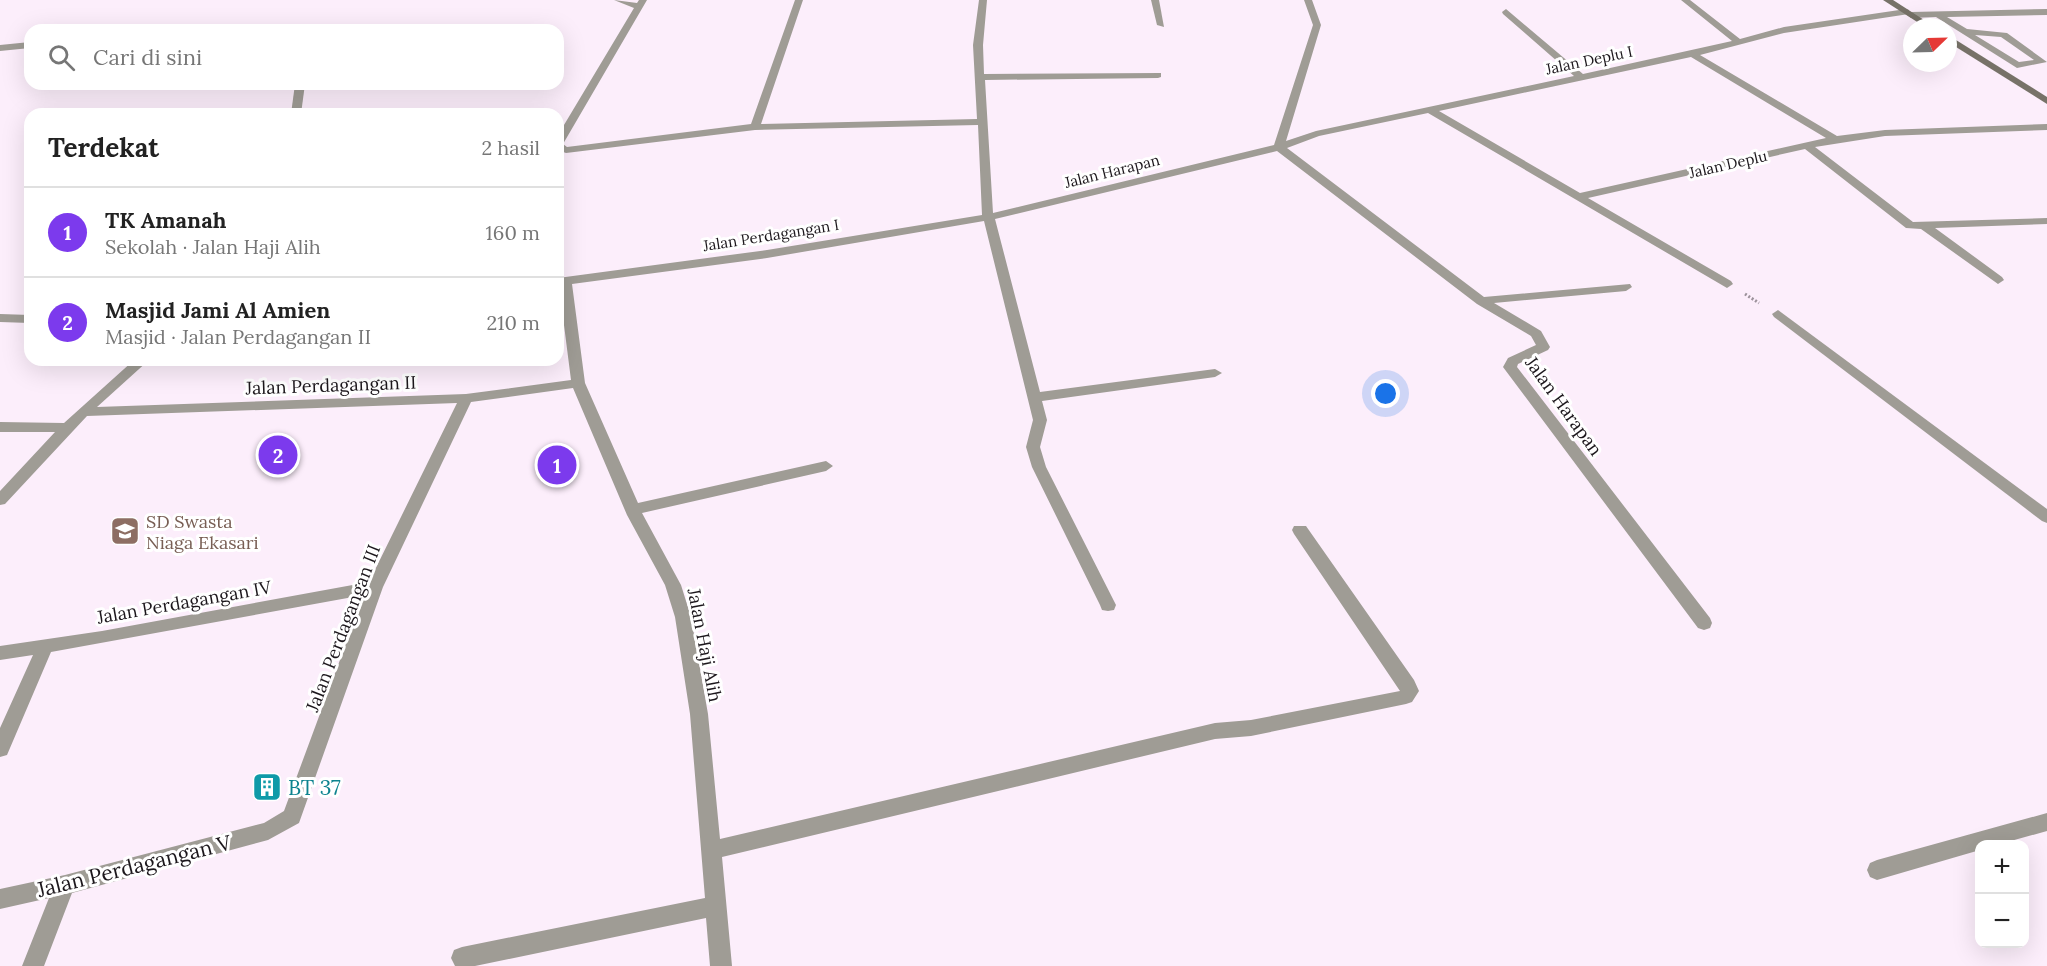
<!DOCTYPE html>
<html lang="id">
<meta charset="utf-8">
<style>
:root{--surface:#fff;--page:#f2f2f2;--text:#222;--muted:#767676;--line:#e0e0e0;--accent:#7c3aed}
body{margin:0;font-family:Lora,serif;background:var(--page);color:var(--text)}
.controls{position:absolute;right:18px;bottom:18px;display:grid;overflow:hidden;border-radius:12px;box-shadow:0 6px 24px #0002}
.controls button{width:54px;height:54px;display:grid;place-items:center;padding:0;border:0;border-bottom:2px solid var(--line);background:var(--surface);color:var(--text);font:30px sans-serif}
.compass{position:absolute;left:1903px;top:18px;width:54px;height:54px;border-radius:50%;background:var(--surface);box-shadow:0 6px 24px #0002;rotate:67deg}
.you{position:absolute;left:1386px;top:394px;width:21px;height:21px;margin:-15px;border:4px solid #fff;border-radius:50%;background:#1a73e8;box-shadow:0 0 0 9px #1a73e833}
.badge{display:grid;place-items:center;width:39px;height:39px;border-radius:50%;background:var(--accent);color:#fff;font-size:20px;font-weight:700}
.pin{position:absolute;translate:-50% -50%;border:3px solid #fff;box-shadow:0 2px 6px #0006}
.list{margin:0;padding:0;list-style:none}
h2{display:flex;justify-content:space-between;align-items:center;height:78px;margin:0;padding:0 24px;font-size:26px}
h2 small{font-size:20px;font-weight:400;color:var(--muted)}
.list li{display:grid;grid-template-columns:39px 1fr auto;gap:18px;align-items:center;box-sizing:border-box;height:90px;padding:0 24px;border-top:2px solid var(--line)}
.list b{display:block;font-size:22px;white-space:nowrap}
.list p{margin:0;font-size:20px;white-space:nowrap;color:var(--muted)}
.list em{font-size:20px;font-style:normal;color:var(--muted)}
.icon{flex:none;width:33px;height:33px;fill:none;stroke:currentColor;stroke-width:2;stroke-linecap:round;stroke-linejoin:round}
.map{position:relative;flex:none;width:2047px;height:966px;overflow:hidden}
.search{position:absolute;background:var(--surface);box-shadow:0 6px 24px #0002;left:24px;top:24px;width:540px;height:66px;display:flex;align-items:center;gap:15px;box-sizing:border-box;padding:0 21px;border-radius:18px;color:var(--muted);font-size:22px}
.panel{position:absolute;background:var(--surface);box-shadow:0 6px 24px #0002;left:24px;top:108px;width:540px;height:258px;border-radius:18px}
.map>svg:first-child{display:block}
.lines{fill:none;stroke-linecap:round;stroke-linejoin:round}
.path{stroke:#9b919a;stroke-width:3;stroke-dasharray:2 2;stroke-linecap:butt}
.lane{fill:#9f9c95;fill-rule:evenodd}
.street{fill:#9f9c95;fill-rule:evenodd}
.secondary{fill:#777268;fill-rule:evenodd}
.labels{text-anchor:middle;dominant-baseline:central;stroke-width:6;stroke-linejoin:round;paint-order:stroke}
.far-street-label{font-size:15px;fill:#1c171c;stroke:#fff}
.street-label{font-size:18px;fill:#1c171c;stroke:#fff}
.education-label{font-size:18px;fill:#785e54;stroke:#fff;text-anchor:start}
.near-culture-label{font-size:21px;fill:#0d838f;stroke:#fff;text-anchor:start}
.near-street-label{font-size:21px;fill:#1c171c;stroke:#fff}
</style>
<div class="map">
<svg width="2047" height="966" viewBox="0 0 2047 966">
<rect width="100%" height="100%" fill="#fceefb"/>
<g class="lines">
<polyline class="path" points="1745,294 1759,303"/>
<path class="lane" d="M2047,9V15L1947,17L1967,29L2007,33L2047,62L2017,68L1936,17L1911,18L1907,15L1911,12ZM1975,35L2001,37L2034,60L2019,62Z"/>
<g class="street">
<path d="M614,0L637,3L639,0H647L563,144L567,147L751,124L795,0H803L761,124L977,119L973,45L979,0H987L983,45L984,74L1161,73V77L1158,78L985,80L993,213L1274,145L1313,25L1304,0H1312L1321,25L1286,141L1316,131L1574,76L1503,14L1502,12L1506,9L1583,74L1732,41L1681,0H1690L1740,39L1784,27L1906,9L1909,10V14L1784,33L1700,55L1837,136L1885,130L2047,124V130L1885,136L1815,147L1913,222L2047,218V224L1935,228L2002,277L2004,280L1998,284L1921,229L1906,228L1805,149L1588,198L1731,281L1733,284L1727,288L1428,113L1319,136L1287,148L1484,297L1630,284L1632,287L1626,291L1494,303L1541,331L1550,347L1548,350L1518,364L1517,367L1710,618L1712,623L1710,628L1704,630L1698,628L1503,367L1508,358L1536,345L1531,336L1477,304L1277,151L995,219L1040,392L1215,369L1222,373L1215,377L1042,401L1047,420L1040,447L1046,467L1116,605L1114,610L1108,611L1102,610L1100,605L1032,467L1026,447L1033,420L984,221L767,258L572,284L585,383L638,503L826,461L833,466L826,471L642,513L681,585L691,617L708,714L720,839L1215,723L1251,720L1400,691L1294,534L1292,530L1294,526H1306L1414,680L1419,691L1412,702L1406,704L1251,736L1215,739L722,857L732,966H710L706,918L475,966H455L451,958L454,950L462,947L705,898L690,714L675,617L665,585L627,515L573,388L471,402L383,587L299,823L268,840L72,893L44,966H22L49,898L0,909V889L65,875L264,823L284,811L364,595L51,652L7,755L0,757V728L33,655L0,660V646L102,631L369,582L457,403L87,416L5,504L0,505V491L55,432H0V422L64,423L134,360H149L97,407L466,394L571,380L558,278L767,250L982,215L978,125L755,130L566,153L558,150V135L634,8ZM1691,57L1826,138L1580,193L1439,111Z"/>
<polygon points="1151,0 1159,0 1164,27 1157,25"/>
<polygon points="30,42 30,48 0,51 0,45"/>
<polygon points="295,84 305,84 301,114 291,114"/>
<polygon points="1778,310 2047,509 2047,523 2042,521 1774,317 1772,314"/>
<polygon points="0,314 30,315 30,323 0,322"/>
<polygon points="2047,813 2047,831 2000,844 1980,844 1980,850 1877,880 1870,877 1867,870 1870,863 1877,860"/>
</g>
<g class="secondary">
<polygon points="1883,0 1893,0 1935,27 1925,27"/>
<polygon points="1948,35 2047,97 2047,104 1948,42"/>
</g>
</g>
<defs>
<g id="school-square" transform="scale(1.5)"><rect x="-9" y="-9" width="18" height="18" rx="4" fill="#8d6e63" stroke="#fff"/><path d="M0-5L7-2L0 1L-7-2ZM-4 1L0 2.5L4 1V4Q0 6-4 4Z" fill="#fff"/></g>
<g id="building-square" transform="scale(1.5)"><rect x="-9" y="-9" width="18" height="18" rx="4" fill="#0f9aa8" stroke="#fff"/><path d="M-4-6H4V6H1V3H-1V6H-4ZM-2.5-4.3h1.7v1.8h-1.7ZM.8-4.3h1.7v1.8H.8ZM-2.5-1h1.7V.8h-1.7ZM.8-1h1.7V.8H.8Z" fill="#fff"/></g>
</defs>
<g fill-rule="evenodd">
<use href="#school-square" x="125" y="531"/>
<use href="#building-square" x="267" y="787"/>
</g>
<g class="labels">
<g class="far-street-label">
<text transform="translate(1589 60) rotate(-12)">Jalan Deplu I</text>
<text transform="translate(1728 164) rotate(-13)">Jalan Deplu</text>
<text transform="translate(1112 171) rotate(-14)">Jalan Harapan</text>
<text transform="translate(771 235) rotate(-9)">Jalan Perdagangan I</text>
</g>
<g class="street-label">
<text transform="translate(331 385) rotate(-2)">Jalan Perdagangan II</text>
<text transform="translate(1564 406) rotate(54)">Jalan Harapan</text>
<text transform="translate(184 602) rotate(-10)">Jalan Perdagangan IV</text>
<text transform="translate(343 628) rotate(-69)">Jalan Perdagangan III</text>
<text transform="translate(705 645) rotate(79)">Jalan Haji Alih</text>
</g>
<g class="education-label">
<text x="146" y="521">SD Swasta<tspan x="146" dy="21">Niaga Ekasari</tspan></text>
</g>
<g class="near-culture-label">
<text x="288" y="787">BT 37</text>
</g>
<g class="near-street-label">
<text transform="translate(134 866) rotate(-14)">Jalan Perdagangan V</text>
</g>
</g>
</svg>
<div class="controls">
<button>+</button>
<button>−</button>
</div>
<svg class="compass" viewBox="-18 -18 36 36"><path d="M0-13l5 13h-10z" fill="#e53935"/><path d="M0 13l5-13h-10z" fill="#767676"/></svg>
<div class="you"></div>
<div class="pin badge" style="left:557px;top:465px">1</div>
<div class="pin badge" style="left:278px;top:455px">2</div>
<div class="search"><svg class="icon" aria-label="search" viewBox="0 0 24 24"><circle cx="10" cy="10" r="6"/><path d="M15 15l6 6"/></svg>Cari di sini</div>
<section class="panel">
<h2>Terdekat<small>2 hasil</small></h2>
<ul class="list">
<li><span class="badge">1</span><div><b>TK Amanah</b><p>Sekolah · Jalan Haji Alih</p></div><em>160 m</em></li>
<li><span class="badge">2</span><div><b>Masjid Jami Al Amien</b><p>Masjid · Jalan Perdagangan II</p></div><em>210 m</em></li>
</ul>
</section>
</div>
